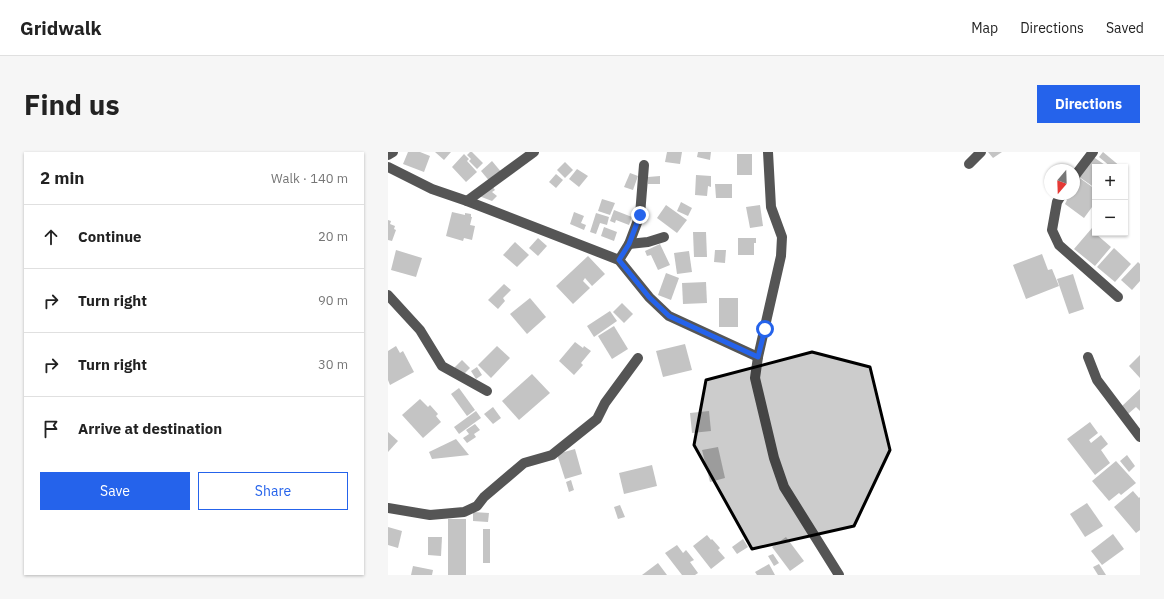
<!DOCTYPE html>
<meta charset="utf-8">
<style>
:root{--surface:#fff;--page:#f6f6f6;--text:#222;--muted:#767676;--line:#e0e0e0;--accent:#2563eb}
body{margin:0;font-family:"IBM Plex Sans",sans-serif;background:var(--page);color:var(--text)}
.controls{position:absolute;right:12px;top:12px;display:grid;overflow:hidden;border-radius:0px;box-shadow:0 1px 3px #0004}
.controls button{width:36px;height:36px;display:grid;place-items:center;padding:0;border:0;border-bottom:1px solid var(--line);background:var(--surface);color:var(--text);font:20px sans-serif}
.compass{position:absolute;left:656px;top:12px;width:36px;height:36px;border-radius:50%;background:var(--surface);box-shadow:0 1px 3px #0004;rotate:199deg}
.stop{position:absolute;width:12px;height:12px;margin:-9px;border:3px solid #2563eb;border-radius:50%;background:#fff}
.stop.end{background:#2563eb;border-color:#fff;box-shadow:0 1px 4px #0008}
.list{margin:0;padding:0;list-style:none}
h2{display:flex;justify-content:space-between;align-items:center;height:52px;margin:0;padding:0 16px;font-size:17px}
h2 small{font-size:13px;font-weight:400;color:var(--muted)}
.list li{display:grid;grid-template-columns:26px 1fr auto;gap:12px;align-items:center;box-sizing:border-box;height:64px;padding:0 16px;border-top:1px solid var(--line)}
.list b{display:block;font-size:15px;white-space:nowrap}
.list em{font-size:13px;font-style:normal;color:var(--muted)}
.actions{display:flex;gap:8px;padding:12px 16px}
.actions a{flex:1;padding:9px 0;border:1px solid var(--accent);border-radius:0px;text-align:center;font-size:14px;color:var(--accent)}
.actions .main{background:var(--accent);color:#fff}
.icon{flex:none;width:22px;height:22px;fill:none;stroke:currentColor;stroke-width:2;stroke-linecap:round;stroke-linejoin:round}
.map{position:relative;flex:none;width:752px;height:423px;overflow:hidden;border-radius:0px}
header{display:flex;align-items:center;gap:24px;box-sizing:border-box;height:56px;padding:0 20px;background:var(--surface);border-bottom:1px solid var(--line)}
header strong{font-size:19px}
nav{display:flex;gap:22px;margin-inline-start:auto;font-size:14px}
.intro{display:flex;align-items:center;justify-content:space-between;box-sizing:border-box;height:96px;padding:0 24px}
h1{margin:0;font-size:28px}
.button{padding:10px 18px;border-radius:0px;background:var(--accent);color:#fff;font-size:14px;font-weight:700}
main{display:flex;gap:24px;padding:0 24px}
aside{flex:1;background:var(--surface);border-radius:0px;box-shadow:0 1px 3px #0004}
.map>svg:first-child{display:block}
.building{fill:#c4c4c4}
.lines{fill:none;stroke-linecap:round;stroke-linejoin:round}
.minor{stroke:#555;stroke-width:10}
.route{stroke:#2563eb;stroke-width:5}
.marked{fill:#000;fill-opacity:0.2;stroke:#000;stroke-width:3;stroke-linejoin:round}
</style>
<header>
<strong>Gridwalk</strong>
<nav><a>Map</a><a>Directions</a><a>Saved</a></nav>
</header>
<div class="intro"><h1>Find us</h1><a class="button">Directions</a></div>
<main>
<aside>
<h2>2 min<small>Walk · 140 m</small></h2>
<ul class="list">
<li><svg class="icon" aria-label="ahead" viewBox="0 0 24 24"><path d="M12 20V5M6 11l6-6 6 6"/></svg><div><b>Continue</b></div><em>20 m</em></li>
<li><svg class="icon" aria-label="right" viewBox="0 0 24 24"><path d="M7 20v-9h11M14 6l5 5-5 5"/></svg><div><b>Turn right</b></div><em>90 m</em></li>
<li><svg class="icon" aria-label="right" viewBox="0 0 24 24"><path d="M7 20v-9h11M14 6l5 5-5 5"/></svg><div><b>Turn right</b></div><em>30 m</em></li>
<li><svg class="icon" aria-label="arrive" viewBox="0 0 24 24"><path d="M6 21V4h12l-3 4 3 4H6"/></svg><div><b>Arrive at destination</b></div></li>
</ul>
<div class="actions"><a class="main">Save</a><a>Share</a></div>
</aside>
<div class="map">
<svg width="752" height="423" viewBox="0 0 752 423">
<rect width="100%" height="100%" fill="#fff"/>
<g class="building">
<polygon points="20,0 32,0 42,4 36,20 15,12"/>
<polygon points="47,0 63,0 56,8"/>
<polygon points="82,0 84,0 95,11 89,17 81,9 83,7 79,3"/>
<polygon points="279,0 294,0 292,12 277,10"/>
<polygon points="310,0 323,0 322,8 309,5"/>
<polygon points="600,0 614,0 605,6"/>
<polygon points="715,0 733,15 723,15 711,5"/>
<polygon points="76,2 81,7 79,9 89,20 78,30 64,15"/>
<rect x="349" y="2" width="15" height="21"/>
<polygon points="704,4 720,15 707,15 707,36 690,24"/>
<polygon points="104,9 114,21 103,31 93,19"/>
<polygon points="177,10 185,18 177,26 169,18"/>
<polygon points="189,17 200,24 191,35 181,27"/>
<polygon points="242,21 250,24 245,38 236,35"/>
<polygon points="168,22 175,28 168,36 161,30"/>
<polygon points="308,23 323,24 323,35 320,34 319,44 307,43"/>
<polygon points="272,24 272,32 260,32 260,25"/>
<polygon points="689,24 707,37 707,51 696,66 677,52 679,48 674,44 675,42 686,42 686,28"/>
<polygon points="327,32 344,32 344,46 328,46"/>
<polygon points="103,33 107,38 104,40 109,44 104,49 91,44"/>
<polygon points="214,47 227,51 222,63 210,59"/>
<polygon points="293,50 304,56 300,64 289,59"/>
<polygon points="278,53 299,68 289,81 269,66"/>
<polygon points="372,53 375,74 362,76 358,55"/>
<polygon points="226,58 244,65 241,73 228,68 227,71 222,69"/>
<polygon points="64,60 77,63 77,61 83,62 83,65 84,65 82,73 87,74 84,88 76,86 75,89 58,84"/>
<polygon points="186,60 196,64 193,71 198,73 196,78 182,72"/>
<polygon points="208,61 221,65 219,73 212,71 208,82 202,80"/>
<polygon points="0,68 3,69 2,72 7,74 6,77 8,78 4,89 0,88"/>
<polygon points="216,75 229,80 226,89 213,84"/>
<polygon points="704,76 707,79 707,81 709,81 708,82 723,95 707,114 686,97"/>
<polygon points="305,80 318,80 319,105 306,105"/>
<polygon points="150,86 159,94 150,104 141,96"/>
<polygon points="350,86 368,86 368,91 366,91 366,103 350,103"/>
<polygon points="127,90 141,103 129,115 115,103"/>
<polygon points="272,92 282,113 270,118 263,103 259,104 257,99"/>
<polygon points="726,96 743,112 727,130 709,115"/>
<polygon points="8,98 34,106 28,125 3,118"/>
<polygon points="327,98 338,98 337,111 326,110"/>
<polygon points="301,99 304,120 289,122 286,101"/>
<polygon points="654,102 660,118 664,117 671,134 638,147 625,113"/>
<polygon points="200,104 217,122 204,134 197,126 195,129 202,136 185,152 168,134"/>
<polygon points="750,110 752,112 752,129 744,138 733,128"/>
<polygon points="278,121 291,126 283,148 270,143"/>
<polygon points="685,122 696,157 681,162 669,127"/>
<polygon points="318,130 319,151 295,152 294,131"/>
<polygon points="116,132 123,138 115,146 117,149 110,157 100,148"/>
<polygon points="142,146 158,165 139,182 122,162"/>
<rect x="331" y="146" width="19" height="29"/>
<polygon points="234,151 245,162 236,171 225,160"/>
<polygon points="222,159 229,169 206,185 199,174"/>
<polygon points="226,174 240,197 224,207 210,184"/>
<polygon points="187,190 195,196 196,194 203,199 193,211 195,213 186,223 171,209"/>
<polygon points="297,192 304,218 275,225 268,199"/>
<polygon points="8,194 12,201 15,199 26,220 2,233 0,228 0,199"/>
<polygon points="109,194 122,206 103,226 90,213"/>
<polygon points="752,203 752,226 741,214"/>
<polygon points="74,208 82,216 74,224 66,216"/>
<polygon points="89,215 94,223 88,227 83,219"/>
<polygon points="144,222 162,241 131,268 114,249"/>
<polygon points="71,236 87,258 79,264 63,242"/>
<polygon points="752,237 752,259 748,255 740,262 733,255"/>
<polygon points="32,247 40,255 42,253 50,262 48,264 53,270 35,286 14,263"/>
<polygon points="105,255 113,266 105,272 96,262"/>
<polygon points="88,259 93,266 71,282 66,275"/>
<polygon points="321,259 323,279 304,281 302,261"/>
<polygon points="702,270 710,281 701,288 703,291 713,283 720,292 713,298 722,311 707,323 679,287"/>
<polygon points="87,272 92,278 86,282 88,285 79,291 75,286 81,282 78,278"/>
<polygon points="0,280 10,289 0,300"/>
<polygon points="68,287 81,303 44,307 41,300"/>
<polygon points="330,295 337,326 322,330 314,298"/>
<polygon points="187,297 194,322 177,327 169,302"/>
<polygon points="739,303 747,314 741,320 732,309"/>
<polygon points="728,309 748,331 733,343 731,341 721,349 704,329"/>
<polygon points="264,313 269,334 236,342 231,321"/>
<polygon points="183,328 186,338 181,340 178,330"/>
<polygon points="745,339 751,346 752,345 752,378 748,381 726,355"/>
<polygon points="699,351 715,374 697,385 682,362"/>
<polygon points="232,353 237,365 230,367 226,355"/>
<polygon points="85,360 101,361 100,370 85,369"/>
<rect x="60" y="367" width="18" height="56"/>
<polygon points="0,375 14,379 10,396 0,393"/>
<rect x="95" y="377" width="7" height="34"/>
<polygon points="725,382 736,397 714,413 703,399"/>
<polygon points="319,383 323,388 324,387 332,396 330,398 337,406 323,417 305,394"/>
<polygon points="40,385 54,385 53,404 40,403"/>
<polygon points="398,385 416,409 402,419 384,395"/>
<polygon points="355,387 360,395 349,402 344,395"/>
<polygon points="289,393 295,401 298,398 306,408 302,410 310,421 307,423 294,423 277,401"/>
<polygon points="385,402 391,411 386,414 380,404"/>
<polygon points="270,411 279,423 254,423"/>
<polygon points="381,412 387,423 369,423 367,420"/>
<polygon points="711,412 718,423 710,423 705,415"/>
<polygon points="25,414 45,418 44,423 23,423"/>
</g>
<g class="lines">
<g class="minor">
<polyline points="0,3 5,0"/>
<polyline points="581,12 593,0"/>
<polyline points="0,15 44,37 79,49 231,108 261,145 281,164 370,205 367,226 386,306 396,335 451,423"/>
<polyline points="686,25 705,0"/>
<polyline points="674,42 669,50 664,78 671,93 730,145"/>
<polyline points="79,49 146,0"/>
<polyline points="241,92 260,90 276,85"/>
<polyline points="231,108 241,92 252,63 256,13"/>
<polyline points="0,143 32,178 54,214 99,239"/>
<polyline points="370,205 393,104 394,85 383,55 380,0"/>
<polyline points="700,205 709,228 752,285"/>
<polyline points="0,356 42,363 76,360 89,354 96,345 136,311 164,303 209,267 217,251 250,206"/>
</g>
</g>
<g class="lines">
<polyline class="route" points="252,63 241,92 231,108 261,145 281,164 370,205 377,177"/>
</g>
<path class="marked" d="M424,200L482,215L502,298L466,374L364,397L306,293L318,228Z"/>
</svg>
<div class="controls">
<button>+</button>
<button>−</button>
</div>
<svg class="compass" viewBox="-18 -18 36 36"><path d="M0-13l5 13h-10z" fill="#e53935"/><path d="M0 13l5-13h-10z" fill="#767676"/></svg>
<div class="stop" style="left:377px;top:177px"></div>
<div class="stop end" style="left:252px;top:63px"></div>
</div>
</main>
